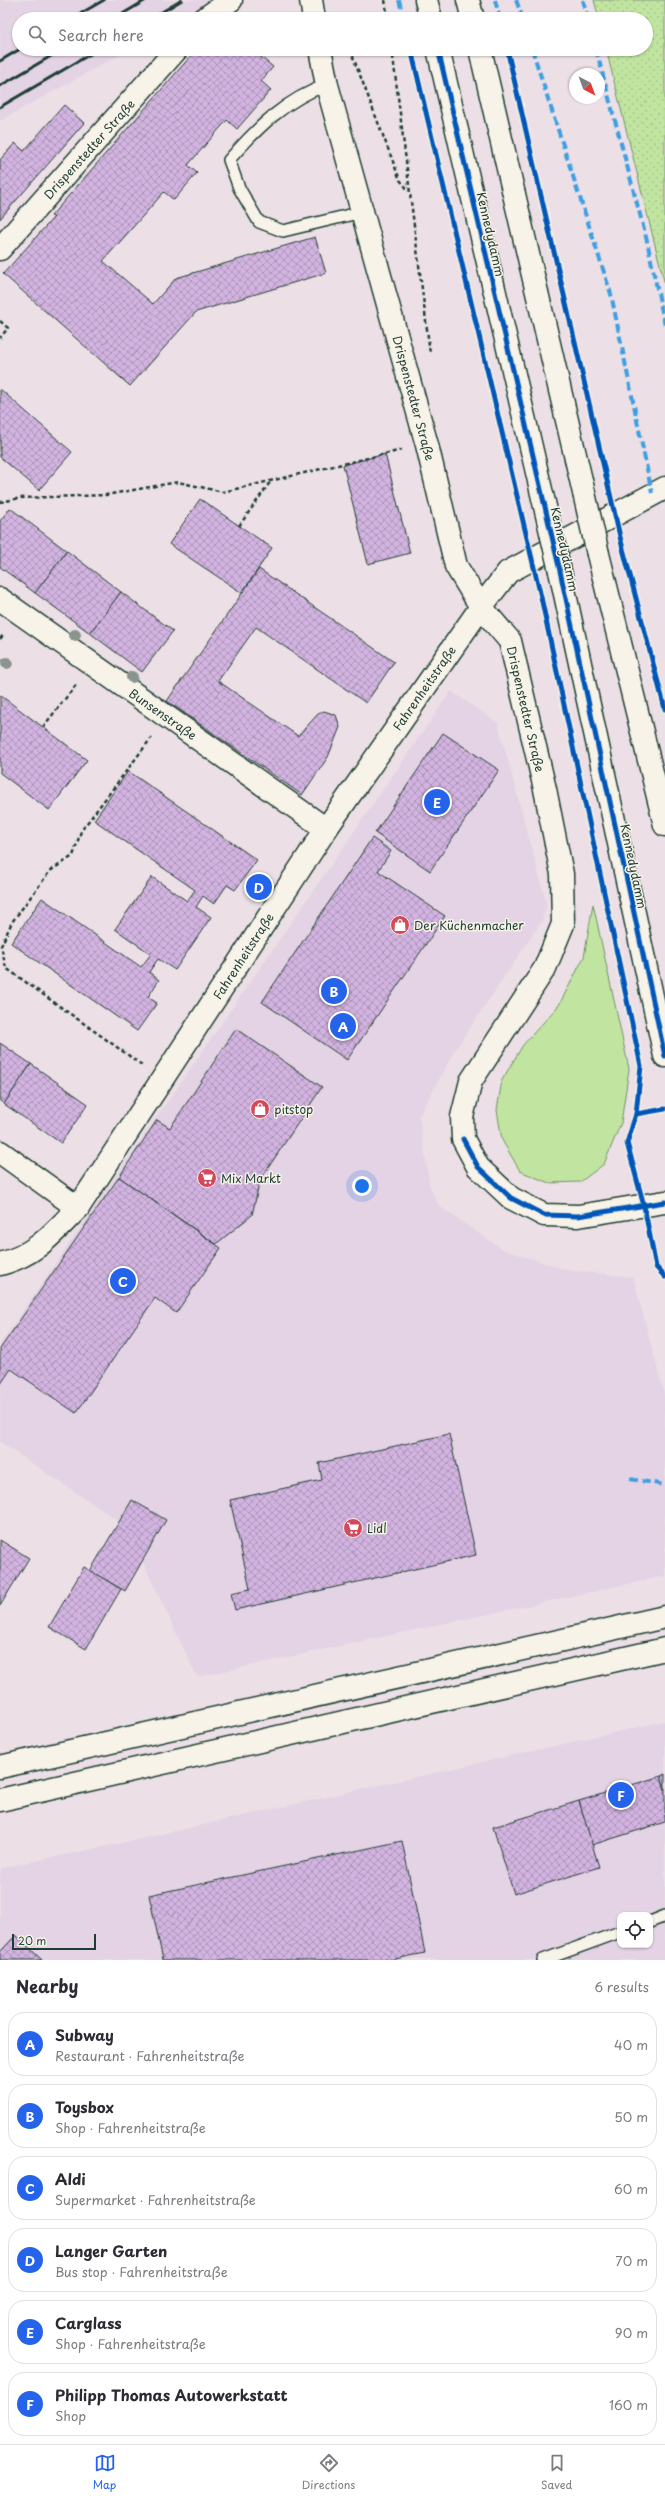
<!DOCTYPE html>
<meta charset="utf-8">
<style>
:root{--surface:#fff;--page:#f2f2f3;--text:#2b2b33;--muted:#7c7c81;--line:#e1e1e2;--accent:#2563eb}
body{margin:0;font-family:"Playpen Sans",sans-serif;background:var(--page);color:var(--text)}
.controls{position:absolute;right:12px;bottom:12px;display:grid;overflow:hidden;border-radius:8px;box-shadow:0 1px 3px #0004}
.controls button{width:36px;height:36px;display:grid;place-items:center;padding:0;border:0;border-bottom:1px solid var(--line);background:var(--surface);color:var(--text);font:20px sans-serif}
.compass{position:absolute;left:569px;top:68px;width:36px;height:36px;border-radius:50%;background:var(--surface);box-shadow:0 1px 3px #0004;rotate:139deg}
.scale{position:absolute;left:12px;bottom:10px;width:84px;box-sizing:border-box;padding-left:4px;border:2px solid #1f3d34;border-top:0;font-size:11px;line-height:14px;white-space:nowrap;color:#1f3d34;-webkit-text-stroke:3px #f7f3e8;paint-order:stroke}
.you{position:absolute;left:362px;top:1186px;width:14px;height:14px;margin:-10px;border:3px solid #fff;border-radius:50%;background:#1a73e8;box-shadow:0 0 0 6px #1a73e833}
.badge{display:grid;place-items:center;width:26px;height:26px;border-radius:50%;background:var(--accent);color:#fff;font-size:13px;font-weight:700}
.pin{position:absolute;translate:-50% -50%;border:2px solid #fff;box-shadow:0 1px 4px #0006}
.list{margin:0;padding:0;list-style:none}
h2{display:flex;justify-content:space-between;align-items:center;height:52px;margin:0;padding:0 16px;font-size:17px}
h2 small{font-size:13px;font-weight:400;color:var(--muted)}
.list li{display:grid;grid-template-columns:26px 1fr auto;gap:12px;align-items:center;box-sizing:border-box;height:64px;margin:0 8px 8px;padding:0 8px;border:1px solid var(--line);border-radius:16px}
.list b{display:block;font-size:15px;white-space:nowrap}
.list p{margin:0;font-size:13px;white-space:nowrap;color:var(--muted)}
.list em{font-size:13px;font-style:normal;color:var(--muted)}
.icon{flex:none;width:22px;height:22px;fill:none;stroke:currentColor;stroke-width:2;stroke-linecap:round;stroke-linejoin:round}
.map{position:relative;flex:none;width:665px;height:1960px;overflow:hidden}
.search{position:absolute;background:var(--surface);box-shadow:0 1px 3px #0004;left:12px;right:12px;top:12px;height:44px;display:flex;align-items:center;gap:10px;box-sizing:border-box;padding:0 14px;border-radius:22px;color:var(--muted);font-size:15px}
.sheet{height:484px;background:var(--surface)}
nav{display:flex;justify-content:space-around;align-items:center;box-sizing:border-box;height:56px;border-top:1px solid var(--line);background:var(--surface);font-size:11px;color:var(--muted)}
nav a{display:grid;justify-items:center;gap:2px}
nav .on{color:var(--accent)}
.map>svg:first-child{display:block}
.built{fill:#e4d3e4;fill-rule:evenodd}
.grass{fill:#c1e5a0;stroke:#70916a}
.garden{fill:url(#garden-dots);stroke:#70916a}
.building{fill:url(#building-cross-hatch);stroke:#1f3d34}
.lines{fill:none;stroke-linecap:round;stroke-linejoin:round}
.service-casing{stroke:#1f3d34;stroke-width:14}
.minor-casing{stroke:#1f3d34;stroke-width:25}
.primary-casing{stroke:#1f3d34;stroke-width:25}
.trunk-casing{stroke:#1f3d34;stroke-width:25}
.path{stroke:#1f3d34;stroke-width:2.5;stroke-dasharray:4 3;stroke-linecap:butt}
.service{stroke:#f7f3e8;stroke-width:11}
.minor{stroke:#f7f3e8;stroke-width:22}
.primary{stroke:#f7f3e8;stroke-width:22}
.trunk{stroke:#f7f3e8;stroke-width:22}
.rail{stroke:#1f3d34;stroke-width:3}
.primary-bridge-casing{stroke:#1f3d34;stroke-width:25;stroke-linecap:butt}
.primary-bridge{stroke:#f7f3e8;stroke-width:22}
.quiet{stroke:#3c9ee2;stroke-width:4;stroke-dasharray:8 4;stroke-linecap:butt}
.cycleway-casing{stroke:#f7f3e8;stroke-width:8}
.cycleway{stroke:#0057b8;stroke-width:5}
.tree{fill:#88948d}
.labels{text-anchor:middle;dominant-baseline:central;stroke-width:3;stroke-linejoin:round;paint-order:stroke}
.street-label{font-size:12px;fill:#1f3d34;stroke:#f7f3e8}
.poi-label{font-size:12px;fill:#1f3d34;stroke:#f7f3e8;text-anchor:start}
</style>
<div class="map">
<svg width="665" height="1960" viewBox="0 0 665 1960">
<defs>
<pattern id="garden-dots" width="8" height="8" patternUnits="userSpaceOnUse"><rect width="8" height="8" fill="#c1e5a0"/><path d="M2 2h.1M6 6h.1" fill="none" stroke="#a5c58a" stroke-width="1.8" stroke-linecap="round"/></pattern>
<pattern id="building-cross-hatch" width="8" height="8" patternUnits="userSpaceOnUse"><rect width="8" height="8" fill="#d3b4e1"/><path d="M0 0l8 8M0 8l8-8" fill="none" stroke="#ab94b7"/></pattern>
</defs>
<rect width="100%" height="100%" fill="#ece0e6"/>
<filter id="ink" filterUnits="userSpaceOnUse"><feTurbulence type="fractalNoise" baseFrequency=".025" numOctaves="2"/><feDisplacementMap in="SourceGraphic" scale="8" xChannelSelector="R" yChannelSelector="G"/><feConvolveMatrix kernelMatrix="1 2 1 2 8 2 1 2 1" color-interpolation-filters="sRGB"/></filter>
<g filter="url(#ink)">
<g class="built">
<polygon points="0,0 209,0 180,19 19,19 19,49 130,49 0,121"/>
<polygon points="451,691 498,723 547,905 542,921 455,1050 419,1116 430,1187 439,1206 502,1249 567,1270 633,1277 665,1397 665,1576 197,1677 126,1526 0,1442 0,1344"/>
<path d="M665,1721V1960H0V1868L122,1843ZM620,1915H650V1945H620Z"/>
</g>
<polygon class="grass" points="593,904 629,1069 621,1123 604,1164 580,1182 549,1183 520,1171 502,1140 497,1110 502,1080 523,1045 559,1005 584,957"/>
<polygon class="garden" points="594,0 665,0 665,285 606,49 646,49 646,19 599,19"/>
<g class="building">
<polygon points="197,49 251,49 273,67 261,81 271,90 237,129 227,120 188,165 197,173 174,200 164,192 103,261 153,304 176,278 315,237 326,273 196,312 130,386 3,274 54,217 51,216"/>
<polygon points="64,105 84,123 0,219 0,160 15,143 24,151"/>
<polygon points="0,389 72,452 39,490 0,457"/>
<polygon points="385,454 410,553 368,564 343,465"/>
<polygon points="200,499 272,548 242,593 169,544"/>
<polygon points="10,508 67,551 35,593 0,567 0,521"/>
<polygon points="67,551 121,592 90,633 35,593"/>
<polygon points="259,569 394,662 366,703 256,627 218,681 298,736 318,714 324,711 336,715 340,727 328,757 302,795 167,701"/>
<polygon points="121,592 173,631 142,672 90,633"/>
<polygon points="0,695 87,760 49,810 0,773"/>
<polygon points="443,733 499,770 430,871 375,833"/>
<polygon points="128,771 257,860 235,890 227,885 214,904 203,896 196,907 211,917 175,970 158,959 149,972 159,980 148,997 157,1003 137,1031 11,943 42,898 141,967 151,954 115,929 152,877 187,901 195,890 94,820"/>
<polygon points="372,838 391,851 378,871 445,916 347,1060 262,1002"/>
<polygon points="236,1029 322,1087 260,1180 252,1215 216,1244 119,1177 157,1120 170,1128"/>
<polygon points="0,1043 31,1064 4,1104 0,1101"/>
<polygon points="31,1064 88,1104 61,1143 4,1104"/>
<polygon points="119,1177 221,1248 176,1313 155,1298 76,1413 11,1369 0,1385 0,1349"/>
<polygon points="449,1434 476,1555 235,1610 231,1593 250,1589 230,1500 322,1480 319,1463"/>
<polygon points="132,1500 166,1520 125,1591 90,1571"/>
<polygon points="0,1540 29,1558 0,1606"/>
<polygon points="84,1567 121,1589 86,1649 49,1627"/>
<polygon points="665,1774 665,1790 661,1776"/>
<polygon points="661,1776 665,1790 665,1822 592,1845 579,1801"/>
<polygon points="579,1801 599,1867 514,1894 493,1827"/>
<polygon points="402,1841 425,1953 390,1960 163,1960 149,1895"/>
<polygon points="16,1935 42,1960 0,1960 0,1952"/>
</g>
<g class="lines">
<g class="service-casing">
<g id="service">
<path d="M327,85C286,99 257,128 229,160L239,188L259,222L283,231L362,212"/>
<polyline points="650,1922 665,1916"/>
<polyline points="543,1960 620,1932"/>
</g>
</g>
<g class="minor-casing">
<g id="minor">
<polyline points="311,0 314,19"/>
<polyline points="204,19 231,0"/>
<polyline points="320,49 327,85 427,445 456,566 481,607 510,641 545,789 562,874 563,924 545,968 471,1081 462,1117 463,1139 478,1167 511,1198 544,1215 578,1216 665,1202"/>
<polyline points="0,249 177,49"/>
<polyline points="0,599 326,829"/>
<polyline points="0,1152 78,1208"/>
<path d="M0,1264C36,1255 53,1233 78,1208L326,829L481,607L508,572L665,488"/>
</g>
</g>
<g class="primary-casing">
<g id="primary">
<polyline points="426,0 431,19"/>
<polyline points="468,0 473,19"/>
<polyline points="438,49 546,511"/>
<polyline points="480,49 584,493"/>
<polyline points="598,554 665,825"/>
<polyline points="560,571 665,1056"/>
</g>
</g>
<g class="trunk-casing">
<g id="trunk">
<polyline points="0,1767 665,1617"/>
<polyline points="0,1800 665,1649"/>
</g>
</g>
<g class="path">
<polyline points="385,0 388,19"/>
<polyline points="350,49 400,180 409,191"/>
<polyline points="392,49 430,353"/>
<polyline points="0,321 8,328 0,338"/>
<polyline points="0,502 21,498 106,495 178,482 223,492 402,450"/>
<polyline points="239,526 271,481"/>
<polyline points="0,639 4,634"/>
<polyline points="43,727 76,685"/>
<polyline points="142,1065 6,968 1,946 12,922 50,871 73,856 81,831 152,737"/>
</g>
<use href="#service" class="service"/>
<use href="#minor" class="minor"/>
<use href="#primary" class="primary"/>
<use href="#trunk" class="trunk"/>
<g class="rail">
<polyline points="71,19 104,0"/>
<polyline points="114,19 146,0"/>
<polyline points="150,19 182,0"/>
<polyline points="0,61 20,49"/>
<polyline points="0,86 63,49"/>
<polyline points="0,107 99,49"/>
</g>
<g class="primary-bridge-casing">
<g id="primary-bridge">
<polyline points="584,493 598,554"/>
<polyline points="546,511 560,571"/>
</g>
</g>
<use href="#primary-bridge" class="primary-bridge"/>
<g class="quiet">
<polyline points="399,0 404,19"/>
<polyline points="495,0 500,19"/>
<polyline points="516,0 523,19"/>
<polyline points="583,0 588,19"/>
<polyline points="532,49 611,294 652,493"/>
<polyline points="596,49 647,241 665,326"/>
<polyline points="630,1479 665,1485"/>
</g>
<g class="cycleway-casing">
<g id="cycleway">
<polyline points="411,49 541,597 641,1066 636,1114"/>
<polyline points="438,49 560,571 665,1056"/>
<polyline points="507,49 621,541 665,709"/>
<polyline points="665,1109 636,1114 627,1143 644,1206 656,1267 665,1277"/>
<polyline points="463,1139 478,1167 511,1198 544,1215 578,1216 665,1202"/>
</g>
</g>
<use href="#cycleway" class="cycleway"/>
</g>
<g class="tree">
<circle cx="75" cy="635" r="6"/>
<circle cx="7" cy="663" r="6"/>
<circle cx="132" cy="677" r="6"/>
</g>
</g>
<defs>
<g id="shop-disc" transform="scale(1)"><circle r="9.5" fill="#d1495b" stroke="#f7f3e8"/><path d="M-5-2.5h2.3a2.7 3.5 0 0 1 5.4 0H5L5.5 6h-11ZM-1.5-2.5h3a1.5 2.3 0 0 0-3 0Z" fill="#fff"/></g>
<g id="supermarket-disc" transform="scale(1)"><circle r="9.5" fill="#d1495b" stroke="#f7f3e8"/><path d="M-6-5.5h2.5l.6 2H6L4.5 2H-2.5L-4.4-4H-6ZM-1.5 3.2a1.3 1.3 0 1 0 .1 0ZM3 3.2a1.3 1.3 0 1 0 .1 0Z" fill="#fff"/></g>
</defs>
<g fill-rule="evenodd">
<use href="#shop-disc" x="400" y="925"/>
<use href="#shop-disc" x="260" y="1109"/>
<use href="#supermarket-disc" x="207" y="1178"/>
<use href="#supermarket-disc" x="353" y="1528"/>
</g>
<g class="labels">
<g class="street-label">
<text transform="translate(89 149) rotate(-48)">Drispenstedter Straße</text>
<text transform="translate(491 234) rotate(77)">Kennedydamm</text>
<text transform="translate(414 398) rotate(75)">Drispenstedter Straße</text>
<text transform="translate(565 549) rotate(77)">Kennedydamm</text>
<text transform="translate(424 688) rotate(-55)">Fahrenheitstraße</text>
<text transform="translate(526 709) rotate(77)">Drispenstedter Straße</text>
<text transform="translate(163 714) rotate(35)">Bunsenstraße</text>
<text transform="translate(634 866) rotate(78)">Kennedydamm</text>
<text transform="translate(243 956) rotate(-57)">Fahrenheitstraße</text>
</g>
<g class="poi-label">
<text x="414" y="925">Der Küchenmacher</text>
<text x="274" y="1109">pitstop</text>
<text x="221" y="1178">Mix Markt</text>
<text x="367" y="1528">Lidl</text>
</g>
</g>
</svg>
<div class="controls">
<button><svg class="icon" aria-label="locate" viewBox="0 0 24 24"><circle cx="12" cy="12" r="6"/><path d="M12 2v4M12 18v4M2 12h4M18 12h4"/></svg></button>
</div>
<svg class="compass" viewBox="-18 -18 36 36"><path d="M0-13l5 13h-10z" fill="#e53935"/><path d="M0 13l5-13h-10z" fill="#7c7c81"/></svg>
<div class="scale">20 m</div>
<div class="you"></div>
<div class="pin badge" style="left:343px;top:1026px">A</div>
<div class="pin badge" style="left:334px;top:991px">B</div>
<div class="pin badge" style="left:123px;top:1281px">C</div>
<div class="pin badge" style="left:259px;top:887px">D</div>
<div class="pin badge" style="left:437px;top:802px">E</div>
<div class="pin badge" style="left:621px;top:1795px">F</div>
<div class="search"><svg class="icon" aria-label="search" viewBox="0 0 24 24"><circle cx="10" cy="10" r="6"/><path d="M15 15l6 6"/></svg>Search here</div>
</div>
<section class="sheet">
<h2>Nearby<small>6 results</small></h2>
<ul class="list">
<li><span class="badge">A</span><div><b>Subway</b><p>Restaurant · Fahrenheitstraße</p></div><em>40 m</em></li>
<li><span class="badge">B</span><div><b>Toysbox</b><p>Shop · Fahrenheitstraße</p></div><em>50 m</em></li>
<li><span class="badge">C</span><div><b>Aldi</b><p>Supermarket · Fahrenheitstraße</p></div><em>60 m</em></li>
<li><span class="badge">D</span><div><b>Langer Garten</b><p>Bus stop · Fahrenheitstraße</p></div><em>70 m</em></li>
<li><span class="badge">E</span><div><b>Carglass</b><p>Shop · Fahrenheitstraße</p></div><em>90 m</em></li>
<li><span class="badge">F</span><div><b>Philipp Thomas Autowerkstatt</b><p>Shop</p></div><em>160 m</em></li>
</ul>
</section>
<nav>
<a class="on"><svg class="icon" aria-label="map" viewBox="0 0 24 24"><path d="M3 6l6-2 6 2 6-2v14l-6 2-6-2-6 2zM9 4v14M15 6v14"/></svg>Map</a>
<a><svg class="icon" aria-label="directions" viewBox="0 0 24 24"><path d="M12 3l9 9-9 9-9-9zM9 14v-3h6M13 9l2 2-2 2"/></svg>Directions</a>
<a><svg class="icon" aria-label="saved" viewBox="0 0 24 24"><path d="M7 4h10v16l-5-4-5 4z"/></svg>Saved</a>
</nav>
